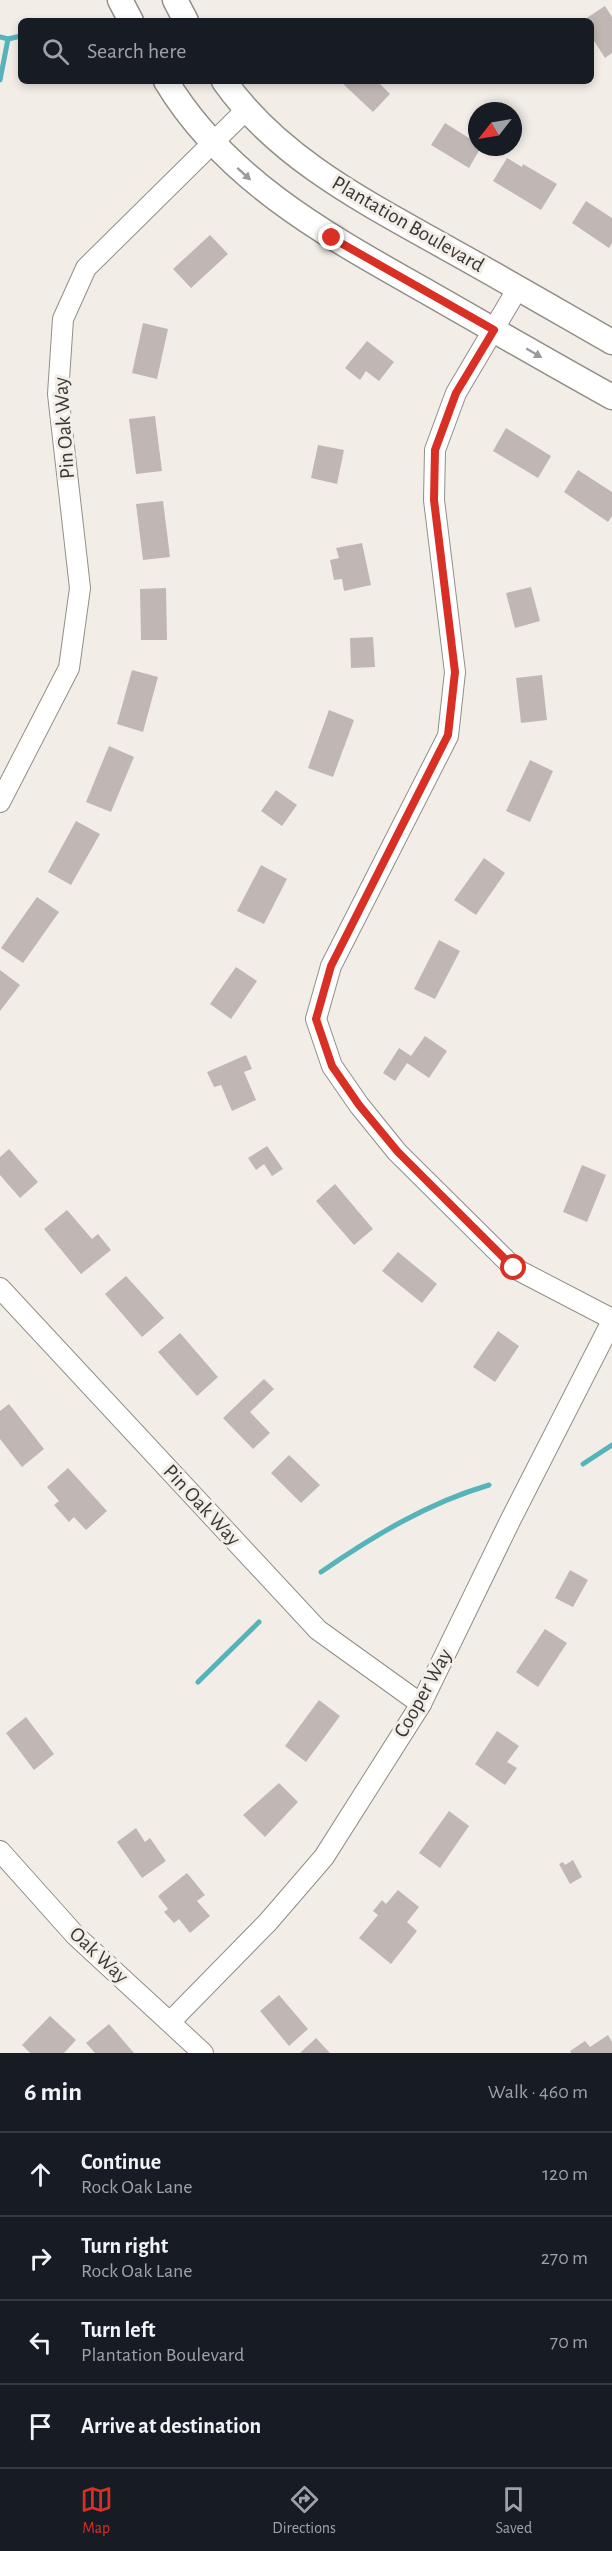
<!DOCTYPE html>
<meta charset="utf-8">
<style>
:root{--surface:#171b24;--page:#20242c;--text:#f1f3f6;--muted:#9ea1a6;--line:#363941;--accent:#d93025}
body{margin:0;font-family:"Alegreya Sans",sans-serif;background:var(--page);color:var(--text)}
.compass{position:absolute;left:468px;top:102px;width:54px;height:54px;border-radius:50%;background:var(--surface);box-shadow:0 3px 9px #0003;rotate:239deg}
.stop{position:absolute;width:18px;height:18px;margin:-14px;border:4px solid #d93025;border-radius:50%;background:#fff}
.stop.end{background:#d93025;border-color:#fff;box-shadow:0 2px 6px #0008}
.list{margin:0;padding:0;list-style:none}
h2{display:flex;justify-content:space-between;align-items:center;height:78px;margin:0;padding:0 24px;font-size:26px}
h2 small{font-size:20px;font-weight:400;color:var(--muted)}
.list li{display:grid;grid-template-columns:39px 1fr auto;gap:18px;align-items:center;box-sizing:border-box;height:84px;padding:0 24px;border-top:2px solid var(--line)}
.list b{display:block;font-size:22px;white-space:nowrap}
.list p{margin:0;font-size:20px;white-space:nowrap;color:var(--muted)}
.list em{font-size:20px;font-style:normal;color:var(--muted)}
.icon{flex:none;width:33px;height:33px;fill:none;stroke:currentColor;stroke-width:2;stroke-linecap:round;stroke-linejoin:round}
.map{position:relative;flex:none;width:612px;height:2053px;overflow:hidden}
.search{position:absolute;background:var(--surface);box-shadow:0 3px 9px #0003;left:18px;right:18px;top:18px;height:66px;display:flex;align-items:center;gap:15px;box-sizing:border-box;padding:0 21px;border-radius:9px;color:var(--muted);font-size:22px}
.sheet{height:414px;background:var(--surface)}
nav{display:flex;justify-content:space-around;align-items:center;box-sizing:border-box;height:84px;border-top:2px solid var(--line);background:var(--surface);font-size:16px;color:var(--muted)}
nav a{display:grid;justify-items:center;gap:3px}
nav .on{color:var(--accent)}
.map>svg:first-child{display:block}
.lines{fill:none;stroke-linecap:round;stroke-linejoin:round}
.stream{stroke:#56b3bc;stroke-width:5}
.building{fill:#c0b7b5}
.minor-casing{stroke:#928f88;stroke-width:22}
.tertiary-casing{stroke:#928f88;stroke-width:27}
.minor{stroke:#fff;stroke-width:20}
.tertiary{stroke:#fff;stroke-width:24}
.oneway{fill:#9c9a9a}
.route{stroke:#d93025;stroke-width:8}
.labels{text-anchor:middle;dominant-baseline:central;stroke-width:6;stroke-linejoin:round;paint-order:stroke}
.street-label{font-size:21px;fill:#383634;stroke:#f2eee7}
</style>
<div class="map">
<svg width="612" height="2053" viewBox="0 0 612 2053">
<rect width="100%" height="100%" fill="#f2eee7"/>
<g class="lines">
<g class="stream">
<polyline points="0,37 8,39 21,36"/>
<polyline points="0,80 8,39"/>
<polyline points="583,1464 612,1445"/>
<path d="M321,1572C373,1536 428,1503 489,1485"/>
<polyline points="198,1682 259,1622"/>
</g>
</g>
<g class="building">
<polygon points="605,6 612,17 612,53 605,58 591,36 591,21 582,21"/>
<polygon points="340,81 377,81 390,94 373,112"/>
<polygon points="445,123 477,143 477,147 481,147 469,168 431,145"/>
<polygon points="507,158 522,167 523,164 557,184 541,210 493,181"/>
<polygon points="586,201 612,218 612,243 609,248 572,223"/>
<polygon points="210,235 228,254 191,288 173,269"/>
<polygon points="143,323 168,329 157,379 132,373"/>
<polygon points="367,341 394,362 379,381 366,371 360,380 345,368"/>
<polygon points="155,416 162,471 136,474 129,419"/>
<polygon points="506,428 551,456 538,478 493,451"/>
<polygon points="318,445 344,450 337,484 311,478"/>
<polygon points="578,470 612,492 612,516 608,522 564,492"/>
<polygon points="163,501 170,557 143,560 136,504"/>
<polygon points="362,543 371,585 344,591 342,579 334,580 330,560 339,558 336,548"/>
<polygon points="531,587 540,621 515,628 506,593"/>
<polygon points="166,588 167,640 141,640 140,589"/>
<polygon points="373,637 375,667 351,668 350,638"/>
<polygon points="132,670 158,677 143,732 117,724"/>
<polygon points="542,675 547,720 521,723 516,678"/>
<polygon points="329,710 354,720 333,777 308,768"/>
<polygon points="109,746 134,757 111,812 86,802"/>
<polygon points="530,760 553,771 530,822 506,811"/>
<polygon points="276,790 297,805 282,826 261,811"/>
<polygon points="76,821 100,834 71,885 48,872"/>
<polygon points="484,858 505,873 476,915 454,900"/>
<polygon points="261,865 287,879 264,924 237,911"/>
<polygon points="37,897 59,912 23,963 1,948"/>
<polygon points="439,940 460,951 435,999 414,989"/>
<polygon points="236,967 257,981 231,1019 210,1004"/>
<polygon points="0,970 20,985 0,1011"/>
<polygon points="425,1036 447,1051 429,1078 407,1063 395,1081 383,1073 399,1048 411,1056"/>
<polygon points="246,1055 252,1069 244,1072 256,1100 232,1111 221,1085 214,1087 207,1072"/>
<polygon points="267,1146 283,1169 272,1176 264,1164 256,1170 248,1158"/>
<polygon points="9,1149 38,1182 20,1198 0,1175 0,1157"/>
<polygon points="582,1165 606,1175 587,1222 563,1212"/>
<polygon points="335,1184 373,1229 354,1245 316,1201"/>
<polygon points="67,1210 92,1239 98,1234 111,1250 81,1274 44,1229"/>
<polygon points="398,1252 437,1284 422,1303 382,1271"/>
<polygon points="126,1276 164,1318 142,1337 105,1294"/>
<polygon points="498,1331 519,1346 495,1382 473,1367"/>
<polygon points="180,1333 218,1377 197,1396 158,1352"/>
<polygon points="264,1379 274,1389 250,1412 270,1433 253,1449 223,1418"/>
<polygon points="9,1404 44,1449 22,1467 0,1439 0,1411"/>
<polygon points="289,1455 320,1485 301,1503 271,1473"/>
<polygon points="68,1468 107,1511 86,1530 74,1517 69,1522 54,1505 59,1501 47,1487"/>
<polygon points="570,1570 588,1580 573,1607 555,1598"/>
<polygon points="545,1629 567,1643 538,1687 516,1672"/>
<polygon points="319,1700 340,1716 306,1762 285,1746"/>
<polygon points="26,1717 54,1754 34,1770 6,1733"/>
<polygon points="497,1731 519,1746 507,1762 517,1768 505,1785 475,1764"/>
<polygon points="279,1783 298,1802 265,1837 243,1815"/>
<polygon points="449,1811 469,1826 440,1868 419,1853"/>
<polygon points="136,1828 145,1842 150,1838 166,1861 142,1878 117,1842"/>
<polygon points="573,1860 582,1877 570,1884 559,1864 563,1862 565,1865"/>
<polygon points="187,1873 205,1895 197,1901 210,1916 190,1933 179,1919 174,1923 164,1912 168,1909 158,1896"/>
<polygon points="398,1890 419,1907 407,1922 417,1931 391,1964 359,1938 378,1915 373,1911 382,1900 386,1904"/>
<polygon points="279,1995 308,2029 289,2046 260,2011"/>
<polygon points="50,2016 76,2040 64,2053 30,2053 22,2045"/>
<polygon points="109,2024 134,2053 95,2053 86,2043"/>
<polygon points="608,2035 612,2042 612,2053 571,2053 570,2051 585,2041 590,2047"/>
<polygon points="316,2038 330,2053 300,2053"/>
</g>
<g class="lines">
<g class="minor-casing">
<g id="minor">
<polyline points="518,288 456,393 435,450 434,500 455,672 448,736 331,966 316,1019 332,1066 359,1105 397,1152 514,1268 612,1319"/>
<polyline points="0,802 69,668 80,588 58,394 63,319 86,268 247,109"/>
<polyline points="0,1288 318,1630 421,1704"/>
<polyline points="0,1851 76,1936 203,2053"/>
<polyline points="171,2021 268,1922 324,1857 421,1704 510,1521 612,1321"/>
</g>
</g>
<g class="tertiary-casing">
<g id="tertiary">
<polyline points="120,0 131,21"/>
<polyline points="175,0 186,21"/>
<path d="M166,81C227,182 330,237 429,293C490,328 551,363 612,397"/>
<path d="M224,81C278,158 365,202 445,247C501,278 556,310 612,342"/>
</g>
</g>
<use href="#minor" class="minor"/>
<use href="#tertiary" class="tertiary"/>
</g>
<defs><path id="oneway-solid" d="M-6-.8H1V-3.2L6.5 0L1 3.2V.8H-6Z" transform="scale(1.5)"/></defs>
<g class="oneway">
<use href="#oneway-solid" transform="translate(244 174) rotate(42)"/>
<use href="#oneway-solid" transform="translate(534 353) rotate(30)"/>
</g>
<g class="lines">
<polyline class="route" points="332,238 494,330 456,393 435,450 434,500 455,672 448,735 331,966 316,1019 332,1066 359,1105 398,1152 514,1268"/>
</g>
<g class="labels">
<g class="street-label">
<text transform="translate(408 224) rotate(30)">Plantation Boulevard</text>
<text transform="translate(64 428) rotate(-94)">Pin Oak Way</text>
<text transform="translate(202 1505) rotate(47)">Pin Oak Way</text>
<text transform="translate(423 1693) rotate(-61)">Cooper Way</text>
<text transform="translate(99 1955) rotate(43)">Oak Way</text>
</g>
</g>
</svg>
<svg class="compass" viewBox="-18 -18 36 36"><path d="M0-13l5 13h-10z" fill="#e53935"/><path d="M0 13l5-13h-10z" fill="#9ea1a6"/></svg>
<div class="stop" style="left:514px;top:1268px"></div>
<div class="stop end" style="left:332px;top:238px"></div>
<div class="search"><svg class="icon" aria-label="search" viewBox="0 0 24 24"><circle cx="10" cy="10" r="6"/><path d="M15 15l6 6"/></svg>Search here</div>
</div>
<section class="sheet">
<h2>6 min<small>Walk · 460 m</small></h2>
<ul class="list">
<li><svg class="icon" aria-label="ahead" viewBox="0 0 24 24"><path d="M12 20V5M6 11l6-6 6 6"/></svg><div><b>Continue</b><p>Rock Oak Lane</p></div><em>120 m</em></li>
<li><svg class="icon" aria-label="right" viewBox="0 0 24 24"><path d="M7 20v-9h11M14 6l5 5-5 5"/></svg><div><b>Turn right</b><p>Rock Oak Lane</p></div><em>270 m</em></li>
<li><svg class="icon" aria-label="left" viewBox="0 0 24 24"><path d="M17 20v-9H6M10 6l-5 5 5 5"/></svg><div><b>Turn left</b><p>Plantation Boulevard</p></div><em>70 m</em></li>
<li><svg class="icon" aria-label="arrive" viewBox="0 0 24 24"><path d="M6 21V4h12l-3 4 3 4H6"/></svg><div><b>Arrive at destination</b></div></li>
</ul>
</section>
<nav>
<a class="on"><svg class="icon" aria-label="map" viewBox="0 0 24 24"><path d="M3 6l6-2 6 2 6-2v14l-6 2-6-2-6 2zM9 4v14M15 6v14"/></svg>Map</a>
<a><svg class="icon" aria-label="directions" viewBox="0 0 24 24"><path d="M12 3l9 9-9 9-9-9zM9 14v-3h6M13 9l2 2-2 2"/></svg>Directions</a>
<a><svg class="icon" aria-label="saved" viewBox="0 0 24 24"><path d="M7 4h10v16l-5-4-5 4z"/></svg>Saved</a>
</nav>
